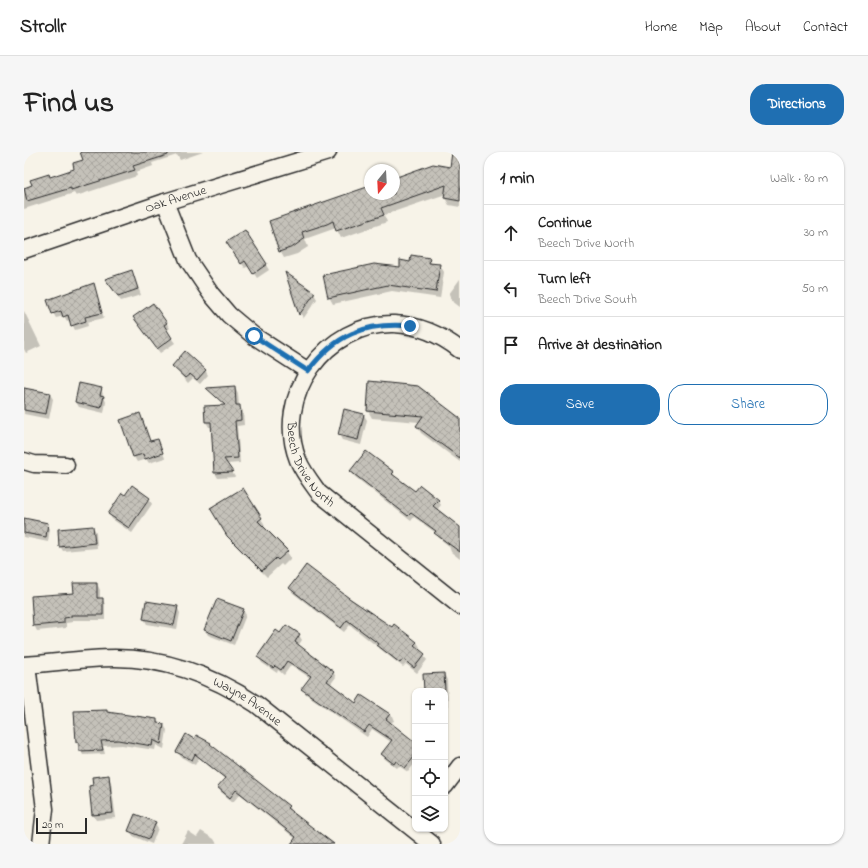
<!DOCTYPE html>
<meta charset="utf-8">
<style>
:root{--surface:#fff;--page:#f6f6f6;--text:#222;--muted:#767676;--line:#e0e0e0;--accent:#1f6fb2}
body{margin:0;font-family:"Indie Flower",sans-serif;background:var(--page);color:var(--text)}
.controls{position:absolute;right:12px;bottom:12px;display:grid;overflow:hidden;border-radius:8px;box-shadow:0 1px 3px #0004}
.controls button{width:36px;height:36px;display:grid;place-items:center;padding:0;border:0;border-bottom:1px solid var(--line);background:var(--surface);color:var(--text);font:20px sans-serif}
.compass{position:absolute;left:340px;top:12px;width:36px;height:36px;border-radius:50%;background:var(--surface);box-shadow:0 1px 3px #0004;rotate:198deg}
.scale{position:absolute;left:12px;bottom:10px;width:51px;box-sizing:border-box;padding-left:4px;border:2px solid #2b2b2b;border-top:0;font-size:11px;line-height:14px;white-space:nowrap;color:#2b2b2b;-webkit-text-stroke:3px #f7f3e8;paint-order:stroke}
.stop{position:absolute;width:12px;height:12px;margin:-9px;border:3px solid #1f6fb2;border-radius:50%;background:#fff}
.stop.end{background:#1f6fb2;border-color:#fff;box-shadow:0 1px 4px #0008}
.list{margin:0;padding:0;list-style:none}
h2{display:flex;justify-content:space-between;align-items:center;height:52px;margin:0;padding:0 16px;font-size:17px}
h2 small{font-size:13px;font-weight:400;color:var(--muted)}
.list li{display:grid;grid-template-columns:26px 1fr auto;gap:12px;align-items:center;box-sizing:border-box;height:56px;padding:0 16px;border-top:1px solid var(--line)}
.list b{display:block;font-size:15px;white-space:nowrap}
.list p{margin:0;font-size:13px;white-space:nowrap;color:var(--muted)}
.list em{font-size:13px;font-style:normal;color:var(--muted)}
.actions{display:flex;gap:8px;padding:12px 16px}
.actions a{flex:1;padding:9px 0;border:1px solid var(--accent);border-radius:16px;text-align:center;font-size:14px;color:var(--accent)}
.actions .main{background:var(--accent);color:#fff}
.icon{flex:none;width:22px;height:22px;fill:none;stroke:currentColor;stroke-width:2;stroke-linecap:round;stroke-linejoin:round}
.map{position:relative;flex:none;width:436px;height:692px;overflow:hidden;border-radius:16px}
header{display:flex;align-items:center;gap:24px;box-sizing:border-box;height:56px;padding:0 20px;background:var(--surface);border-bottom:1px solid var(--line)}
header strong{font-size:19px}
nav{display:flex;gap:22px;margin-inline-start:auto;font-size:14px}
.intro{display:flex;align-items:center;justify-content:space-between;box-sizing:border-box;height:96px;padding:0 24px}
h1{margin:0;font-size:28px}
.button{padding:10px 18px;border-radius:16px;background:var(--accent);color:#fff;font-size:14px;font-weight:700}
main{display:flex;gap:24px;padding:0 24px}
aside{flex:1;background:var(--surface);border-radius:16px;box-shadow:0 1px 3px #0004}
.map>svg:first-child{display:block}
.shadow{fill:#0003}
.building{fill:url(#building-cross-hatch);stroke:#2b2b2b}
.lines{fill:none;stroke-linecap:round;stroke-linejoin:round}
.street-casing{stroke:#2b2b2b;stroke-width:19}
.street{stroke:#f7f3e8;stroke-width:16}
.route{stroke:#1f6fb2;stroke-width:5}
.labels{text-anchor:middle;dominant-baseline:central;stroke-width:3;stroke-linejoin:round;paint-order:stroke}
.street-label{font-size:13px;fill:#2b2b2b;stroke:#f7f3e8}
</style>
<header>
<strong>Strollr</strong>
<nav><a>Home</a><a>Map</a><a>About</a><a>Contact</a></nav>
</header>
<div class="intro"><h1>Find us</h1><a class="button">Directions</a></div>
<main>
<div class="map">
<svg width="436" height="692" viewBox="0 0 436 692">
<defs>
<pattern id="building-cross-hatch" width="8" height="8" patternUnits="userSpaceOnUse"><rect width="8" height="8" fill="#c4c1b9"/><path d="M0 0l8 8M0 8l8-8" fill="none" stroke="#a9a69f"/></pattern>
</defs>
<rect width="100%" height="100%" fill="#f7f3e8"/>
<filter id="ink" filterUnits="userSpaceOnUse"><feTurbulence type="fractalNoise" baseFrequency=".025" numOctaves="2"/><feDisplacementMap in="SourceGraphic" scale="8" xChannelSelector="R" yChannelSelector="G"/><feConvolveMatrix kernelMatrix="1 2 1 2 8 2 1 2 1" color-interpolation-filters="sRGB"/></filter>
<g filter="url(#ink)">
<g class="shadow">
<polygon points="74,0 179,0 156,8 153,3 128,11 129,14 112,20 113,24 52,44 50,41 0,57 0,37 52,17 60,9"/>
<polygon points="436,18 436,55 425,53 421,46 422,42 360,63 363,70 317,86 312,76 281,87 284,95 273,102 260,106 256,99 246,69 346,35 346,42 370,42 370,26"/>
<polygon points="221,79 245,118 233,126 225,114 221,116 207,95"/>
<polygon points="405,107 408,112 416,113 420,120 416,146 368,139 309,152 305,145 376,117 387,111"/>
<polygon points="108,119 117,143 97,149 85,132"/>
<polygon points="263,123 290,142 293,147 279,167"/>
<polygon points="436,127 436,155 428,149 425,142"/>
<polygon points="69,133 80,166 63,170 64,174 51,178 46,168 43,169 40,164 32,166 29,161"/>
<polygon points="129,152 146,176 142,179 151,191 136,201 110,165"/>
<polygon points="0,159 17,194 2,201 0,197"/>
<polygon points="149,214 181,218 184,223 176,232 169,226 164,231"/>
<polygon points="0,234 3,238 26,242 29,247 25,267 0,262"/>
<polygon points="211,235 214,241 215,254 219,259 220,273 213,274 216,311 203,312 211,325 194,326 191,321 188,275 185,275 182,270 201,254 184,237"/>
<polygon points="77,237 82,250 80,261 55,255 52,250"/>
<polygon points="321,258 340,263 343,268 337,293 318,288 315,283"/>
<polygon points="344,259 436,267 436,310 397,281 393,274 395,270 348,266"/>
<polygon points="133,288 141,306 125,311 122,307 113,310 110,305 126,290"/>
<polygon points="327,319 369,321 372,326 391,341 414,348 417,353 413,358 436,376 436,407 427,400 425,394 415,386 412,381 390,365 387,369 330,324"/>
<polygon points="218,337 241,373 239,375 263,400 267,406 259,414 257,412 243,425 209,391 191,363"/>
<polygon points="101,344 125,347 128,352 108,381 88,367 85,362"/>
<polygon points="0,368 23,372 26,377 24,390 0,385"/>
<polygon points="69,375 72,380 73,396 39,399 36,394"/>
<polygon points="282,414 368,477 393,490 396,495 394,497 403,508 393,521 382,512 379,515 326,473 320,480 269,441 266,436"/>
<polygon points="73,432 76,438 76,447 78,447 81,452 81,468 49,468 49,470 42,471 42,476 13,479 10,473 51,442"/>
<polygon points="153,455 156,461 153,477 123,472 120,467"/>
<polygon points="219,458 222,463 210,493 184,483 181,478"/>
<polygon points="257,483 275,483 278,488 274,494 309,520 312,525 306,533 332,552 338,544 368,564 370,569 366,571 391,591 391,611 384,620 375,614 373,616 361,607 358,602 367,590 348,577 343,585 282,542 279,537 286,526 267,513 260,523 254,518 253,521 238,511 235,506"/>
<polygon points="420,522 423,528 424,556 421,557 421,539 401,539"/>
<polygon points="82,559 84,561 133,568 135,572 140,573 143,578 140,597 132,593 131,598 98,593 79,594 81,602 59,603 52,590"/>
<polygon points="171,588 186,592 188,595 264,654 267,659 307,692 268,692 272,687 216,642 209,650 197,640 194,635 201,627 175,606 171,613 157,605 154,600"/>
<polygon points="84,624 87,630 92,666 72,668 69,663 66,635 70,634"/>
<polygon points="131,671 134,676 128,692 109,684 106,679"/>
<polygon points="164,679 173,685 177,679 190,687 193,692 157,692"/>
</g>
<g class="building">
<polygon points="56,0 144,0 144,3 109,14 111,18 47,38 47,36 3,49 0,36 8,33 6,28 25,22 26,25 50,17 49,11 59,8"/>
<polygon points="428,0 436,0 436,49 420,46 422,33 357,56 360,63 312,79 309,69 303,72 278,80 280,87 269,95 255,100 245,69 346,34 346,42 370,42 370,26 409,12 426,15"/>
<polygon points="221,78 243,112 229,122 221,109 217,112 202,90"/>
<polygon points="387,103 406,106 405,111 416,112 412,140 364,133 304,146 299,123 350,112 376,115 376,108 386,110"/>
<polygon points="108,118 114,137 94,144 81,127"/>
<polygon points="261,120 291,141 275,163"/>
<polygon points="70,131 78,161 61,165 62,169 47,174 44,163 39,165 37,159 28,162 23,148"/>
<polygon points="129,151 143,171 140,173 148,186 133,197 109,165"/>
<polygon points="161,199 182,218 173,228 166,222 161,226 148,214"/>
<polygon points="345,229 394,234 436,266 436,306 392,274 399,264 343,259"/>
<polygon points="55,231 78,236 76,243 80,244 77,256 51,250"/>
<polygon points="211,234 212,253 216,253 217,268 211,269 214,306 200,307 209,320 190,321 187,270 181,270 180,254 201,253 182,236"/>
<polygon points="0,236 26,241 22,262 0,258"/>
<polygon points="320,257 340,262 334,288 314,283"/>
<polygon points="116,261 126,289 134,287 139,301 121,307 119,302 109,305 96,268"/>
<polygon points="342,299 370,320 368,322 391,339 396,333 415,348 409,354 436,375 436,400 410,381 412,379 387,361 384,364 326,319"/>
<polygon points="108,333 126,346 105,376 84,362 98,341 101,343"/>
<polygon points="219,336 238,366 234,369 264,399 254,408 252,406 238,419 203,384 186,356"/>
<polygon points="0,366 24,371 22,385 0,381"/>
<polygon points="69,374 71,391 35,395 34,377"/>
<polygon points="282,413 325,446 368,475 370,472 393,490 390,493 401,502 390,516 379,507 376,511 353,493 355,492 323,468 317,476 265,436"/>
<polygon points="49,431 73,431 73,446 79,446 79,463 47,463 47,465 40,466 40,471 9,474 7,444 50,441"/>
<polygon points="193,447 220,457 207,489 180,478"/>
<polygon points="122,449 154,454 150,473 119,467"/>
<polygon points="262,473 276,482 271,490 310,520 303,529 332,551 337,543 366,562 362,567 391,590 391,604 381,616 372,609 370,612 357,602 368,588 345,573 340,580 277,537 287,524 263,509 257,518 251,514 249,516 233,505 252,478 256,481"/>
<polygon points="420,521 421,539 400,539 399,522"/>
<polygon points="83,558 83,560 133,567 133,571 140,572 137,592 129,588 128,594 94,588 77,589 79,598 55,599 55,590 52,590 50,559"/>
<polygon points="162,582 170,587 172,583 187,591 186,592 265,654 263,656 310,692 267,692 272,685 212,638 206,646 193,635 201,626 171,602 168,608 152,600"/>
<polygon points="85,623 89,661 68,663 65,634 69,633 68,625"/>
<polygon points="111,662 132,670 125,687 104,679"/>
</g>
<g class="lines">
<g class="street-casing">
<g id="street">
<polyline points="141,50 164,108 187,142 205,163 230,184 284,219"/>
<path id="s1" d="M0,98L141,50L304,0"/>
<path id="s2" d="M436,198C416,182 395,173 370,172C302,170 249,245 274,308C279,320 287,330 295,341L436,454"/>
<polyline points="0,309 10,312 42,313"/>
<path id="s3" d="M0,513C30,511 61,506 91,506C143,506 189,524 232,552L408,692"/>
<polyline points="3,513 21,657 17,692"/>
<polyline points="421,634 436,614"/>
</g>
</g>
<use href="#street" class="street"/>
</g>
</g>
<g class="lines" filter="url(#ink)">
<path class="route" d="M230,184L284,219C311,183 341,170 386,174"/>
</g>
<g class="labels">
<g class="street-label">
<text stroke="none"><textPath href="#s1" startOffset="160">Oak Avenue</textPath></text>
<text stroke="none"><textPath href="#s2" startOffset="276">Beech Drive North</textPath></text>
<text stroke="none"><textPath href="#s3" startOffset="233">Wayne Avenue</textPath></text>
</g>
</g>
</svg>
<div class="controls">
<button>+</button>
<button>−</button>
<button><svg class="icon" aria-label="locate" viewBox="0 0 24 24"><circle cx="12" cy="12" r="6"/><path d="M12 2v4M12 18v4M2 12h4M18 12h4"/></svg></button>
<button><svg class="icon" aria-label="layers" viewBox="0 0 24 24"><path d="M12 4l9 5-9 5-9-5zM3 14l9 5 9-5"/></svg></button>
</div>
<svg class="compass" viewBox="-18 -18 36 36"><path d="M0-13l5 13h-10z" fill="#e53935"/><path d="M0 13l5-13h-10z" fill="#767676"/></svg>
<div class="scale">20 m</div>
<div class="stop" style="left:230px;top:184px"></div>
<div class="stop end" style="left:386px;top:174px"></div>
</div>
<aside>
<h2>1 min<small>Walk · 80 m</small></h2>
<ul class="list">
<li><svg class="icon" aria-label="ahead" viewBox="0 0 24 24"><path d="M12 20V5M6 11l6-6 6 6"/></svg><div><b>Continue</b><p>Beech Drive North</p></div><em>30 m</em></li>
<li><svg class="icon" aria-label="left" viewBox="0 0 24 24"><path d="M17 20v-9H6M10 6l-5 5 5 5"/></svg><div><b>Turn left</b><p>Beech Drive South</p></div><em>50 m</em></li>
<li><svg class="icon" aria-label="arrive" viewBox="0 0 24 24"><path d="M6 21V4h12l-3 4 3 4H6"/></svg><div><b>Arrive at destination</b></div></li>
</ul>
<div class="actions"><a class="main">Save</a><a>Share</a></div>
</aside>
</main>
